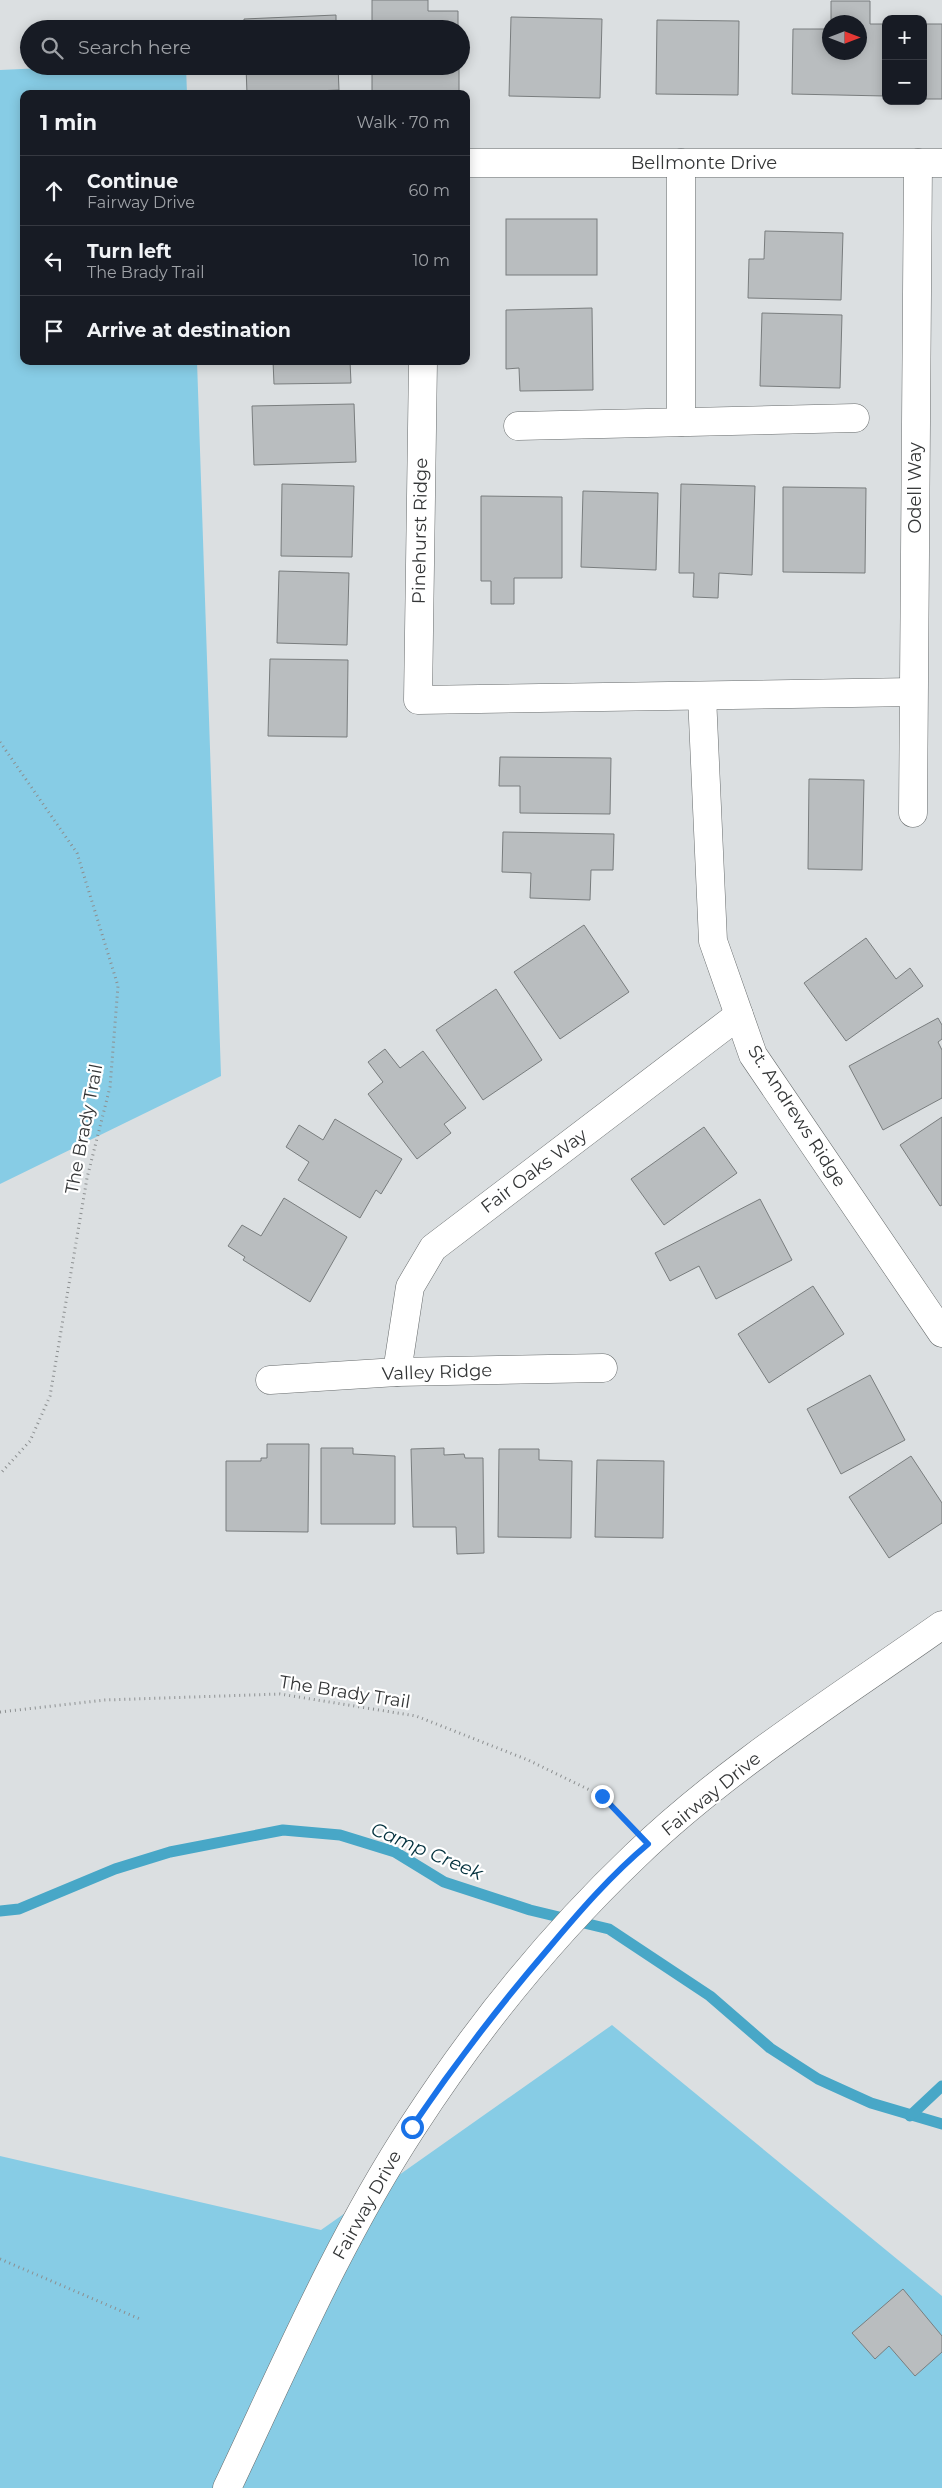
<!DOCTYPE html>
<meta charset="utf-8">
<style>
:root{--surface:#171b24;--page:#242831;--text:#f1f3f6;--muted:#9ea1a6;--line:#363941}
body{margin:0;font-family:Montserrat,sans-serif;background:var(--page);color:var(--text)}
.controls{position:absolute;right:15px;top:15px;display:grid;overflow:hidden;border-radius:10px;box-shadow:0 2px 12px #0003}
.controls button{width:45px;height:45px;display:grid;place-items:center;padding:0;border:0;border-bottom:1px solid var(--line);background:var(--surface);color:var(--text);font:25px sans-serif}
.compass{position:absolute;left:822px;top:15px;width:45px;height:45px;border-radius:50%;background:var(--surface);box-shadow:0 2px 12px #0003;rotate:90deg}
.stop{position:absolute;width:15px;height:15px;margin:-11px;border:4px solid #1a73e8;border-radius:50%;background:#fff}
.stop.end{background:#1a73e8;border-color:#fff;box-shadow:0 1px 5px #0008}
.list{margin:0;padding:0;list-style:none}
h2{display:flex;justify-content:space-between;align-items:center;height:65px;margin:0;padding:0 20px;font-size:21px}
h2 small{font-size:16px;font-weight:400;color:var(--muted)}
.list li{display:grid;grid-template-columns:32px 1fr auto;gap:15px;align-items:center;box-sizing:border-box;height:70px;padding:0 20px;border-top:1px solid var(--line)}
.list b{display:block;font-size:19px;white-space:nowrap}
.list p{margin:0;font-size:16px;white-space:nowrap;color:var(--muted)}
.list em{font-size:16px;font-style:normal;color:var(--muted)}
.icon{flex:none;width:28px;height:28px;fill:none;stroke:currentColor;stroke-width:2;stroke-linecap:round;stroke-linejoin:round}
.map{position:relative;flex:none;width:942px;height:2488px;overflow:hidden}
.search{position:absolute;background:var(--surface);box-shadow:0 2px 12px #0003;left:20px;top:20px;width:450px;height:55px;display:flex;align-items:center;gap:12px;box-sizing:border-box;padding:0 18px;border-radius:28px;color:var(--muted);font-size:19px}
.panel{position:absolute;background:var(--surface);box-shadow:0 2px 12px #0003;left:20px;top:90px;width:450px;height:275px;border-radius:10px}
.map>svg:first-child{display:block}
.green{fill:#87cce5}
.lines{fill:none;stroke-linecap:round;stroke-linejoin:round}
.stream{stroke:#48a7c7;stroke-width:11}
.building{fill:#b9bdbf;stroke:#797d7e}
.street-casing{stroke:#686c6d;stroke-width:29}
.secondary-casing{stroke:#686c6d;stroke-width:29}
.path{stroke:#8c8f90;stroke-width:3;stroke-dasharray:1 4;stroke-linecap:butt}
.street{stroke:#fff;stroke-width:28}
.secondary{stroke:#fff;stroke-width:28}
.route{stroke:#1a73e8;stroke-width:6}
.labels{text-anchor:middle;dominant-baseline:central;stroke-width:4.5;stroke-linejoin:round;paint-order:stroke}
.street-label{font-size:18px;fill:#343637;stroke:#fff}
.water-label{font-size:19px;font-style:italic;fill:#02303d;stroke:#fff}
</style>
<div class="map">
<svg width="942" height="2488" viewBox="0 0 942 2488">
<rect width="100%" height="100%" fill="#dbdfe1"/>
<g class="green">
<polygon points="88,66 186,66 187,94 24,94 24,361 197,361 221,1076 0,1184 0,70"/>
<polygon points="612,2025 942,2296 942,2488 0,2488 0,2156 321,2230"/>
</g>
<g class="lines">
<g class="stream">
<polyline points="0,1911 19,1909 115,1869 170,1852 283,1830 340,1835 395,1852 444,1882 530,1910 609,1929 710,1996 770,2048 818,2079 871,2103 942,2124"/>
<polyline points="910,2116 942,2086"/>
</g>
</g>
<g class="building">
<polygon points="372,0 428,0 428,11 458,11 458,29 372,29"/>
<polygon points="831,1 870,1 870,24 885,24 885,96 792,94 793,29 830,29 830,52 860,52 860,22 831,22"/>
<polygon points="336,15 336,29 244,29 244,19"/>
<polygon points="511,17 602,19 600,98 509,96"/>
<polygon points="657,20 739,21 738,95 656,94"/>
<rect x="926" y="24" width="16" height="75"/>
<polygon points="246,66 338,66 339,90 247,94"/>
<polygon points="372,66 459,66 459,93 372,94"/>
<rect x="506" y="219" width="91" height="56"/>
<polygon points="765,231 843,233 841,300 748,298 749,259 764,259"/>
<polygon points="592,308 593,390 520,391 519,368 506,369 506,310"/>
<polygon points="762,313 842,315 840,388 760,386"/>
<polygon points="273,361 350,361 351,383 274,384"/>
<polygon points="354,404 356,462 254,465 252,406"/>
<polygon points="282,484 354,486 352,557 281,556"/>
<polygon points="681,484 755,486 752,575 719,573 718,598 693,597 694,573 679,573"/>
<polygon points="783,487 866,488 865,573 783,572"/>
<polygon points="583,491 658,493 656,570 581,567"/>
<polygon points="481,496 562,497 562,578 514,578 514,604 491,604 491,581 481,581"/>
<polygon points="279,571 349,573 347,645 277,643"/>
<polygon points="270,659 348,660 347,737 268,736"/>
<polygon points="500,757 611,758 610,814 520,813 520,786 499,786"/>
<polygon points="809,779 864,780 862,870 808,869"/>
<polygon points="503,832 614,834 613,870 591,870 590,900 530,898 531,873 502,872"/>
<polygon points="584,925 629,992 560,1039 514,972"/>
<polygon points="866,938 896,979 910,968 923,986 846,1041 804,983"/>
<polygon points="496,989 542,1060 483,1100 436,1030"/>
<polygon points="938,1018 942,1025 942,1039 938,1042 942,1050 942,1098 883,1130 849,1066"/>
<polygon points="385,1049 400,1068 423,1051 466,1108 444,1124 451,1133 417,1159 368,1094 383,1082 368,1062"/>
<polygon points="942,1117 942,1205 940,1206 900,1145"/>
<polygon points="335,1119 402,1159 381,1194 376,1190 360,1218 298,1180 309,1162 286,1147 299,1125 323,1140"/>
<polygon points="704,1127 737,1173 664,1225 631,1179"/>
<polygon points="284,1198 347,1237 310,1302 243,1260 245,1257 228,1246 242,1225 261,1236"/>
<polygon points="760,1199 792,1260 716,1299 699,1266 670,1281 655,1253"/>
<polygon points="813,1286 844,1334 769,1383 738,1334"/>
<polygon points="870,1375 905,1440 841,1474 807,1409"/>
<polygon points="267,1444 309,1444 308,1532 226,1531 226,1461 261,1461 261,1458 267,1458"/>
<polygon points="321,1448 353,1448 353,1454 395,1456 395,1524 321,1524"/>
<polygon points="444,1448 444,1455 464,1454 465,1458 483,1458 484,1553 457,1554 456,1527 413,1527 411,1449"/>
<polygon points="499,1449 539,1449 539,1460 572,1461 571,1538 498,1537"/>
<polygon points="911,1456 942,1503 942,1523 889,1558 849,1497"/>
<polygon points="597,1460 664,1461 663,1538 595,1537"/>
<polygon points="903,2289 942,2336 942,2352 915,2376 889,2346 875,2359 852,2333"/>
</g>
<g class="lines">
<g class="street-casing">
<g id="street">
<polyline points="466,163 942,163"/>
<polyline points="681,163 681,422"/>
<polyline points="423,361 418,700 913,692"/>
<polyline points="518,426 855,418"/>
<polyline points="702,696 713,941 753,1055 942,1333"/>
<polyline points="913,813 918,163"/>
<polyline points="397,1372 410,1287 433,1248 739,1015"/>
<polyline points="270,1380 397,1372 603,1368"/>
</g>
</g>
<g class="secondary-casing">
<path id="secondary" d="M227,2488C285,2366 339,2239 413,2126C476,2029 551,1936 635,1856C725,1769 840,1697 942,1625"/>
</g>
<g class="path">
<polyline points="0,742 77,853 118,986 110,1087 87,1178 50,1396 30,1441 0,1474"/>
<polyline points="0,1712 105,1700 280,1694 416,1716 528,1760 602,1796 625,1820"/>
<polyline points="0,2259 140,2319"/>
</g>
<use href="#street" class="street"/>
<use href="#secondary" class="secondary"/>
</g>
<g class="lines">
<path class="route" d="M412,2127C454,2065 499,2006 548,1949C579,1912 611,1875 648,1844L602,1796"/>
</g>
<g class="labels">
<g class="street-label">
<text x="704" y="163">Bellmonte Drive</text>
<text transform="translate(915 488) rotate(-90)">Odell Way</text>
<text transform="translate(420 531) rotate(-89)">Pinehurst Ridge</text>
<text transform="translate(797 1116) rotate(57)">St. Andrews Ridge</text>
<text transform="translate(84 1129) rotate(-79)">The Brady Trail</text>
<text transform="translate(534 1171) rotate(-37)">Fair Oaks Way</text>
<text transform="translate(437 1372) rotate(-2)">Valley Ridge</text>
<text transform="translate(345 1692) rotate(9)">The Brady Trail</text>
<text transform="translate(711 1794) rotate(-39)">Fairway Drive</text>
<text transform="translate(367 2205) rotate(-61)">Fairway Drive</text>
</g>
<g class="water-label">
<text transform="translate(427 1851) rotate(23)">Camp Creek</text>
</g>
</g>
</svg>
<div class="controls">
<button>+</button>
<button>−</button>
</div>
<svg class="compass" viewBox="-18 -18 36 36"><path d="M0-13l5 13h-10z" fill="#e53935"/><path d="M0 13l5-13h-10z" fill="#9ea1a6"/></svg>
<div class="stop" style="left:412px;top:2127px"></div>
<div class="stop end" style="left:602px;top:1796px"></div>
<div class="search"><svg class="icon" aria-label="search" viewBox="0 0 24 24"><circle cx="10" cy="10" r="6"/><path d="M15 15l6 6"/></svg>Search here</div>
<section class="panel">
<h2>1 min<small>Walk · 70 m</small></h2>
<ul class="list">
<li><svg class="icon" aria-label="ahead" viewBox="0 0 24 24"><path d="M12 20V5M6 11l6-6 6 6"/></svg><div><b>Continue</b><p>Fairway Drive</p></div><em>60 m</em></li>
<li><svg class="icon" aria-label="left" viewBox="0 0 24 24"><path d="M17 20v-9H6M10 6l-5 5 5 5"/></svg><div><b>Turn left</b><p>The Brady Trail</p></div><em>10 m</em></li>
<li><svg class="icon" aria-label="arrive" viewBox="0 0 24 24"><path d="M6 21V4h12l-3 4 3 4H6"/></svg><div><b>Arrive at destination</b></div></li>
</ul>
</section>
</div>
